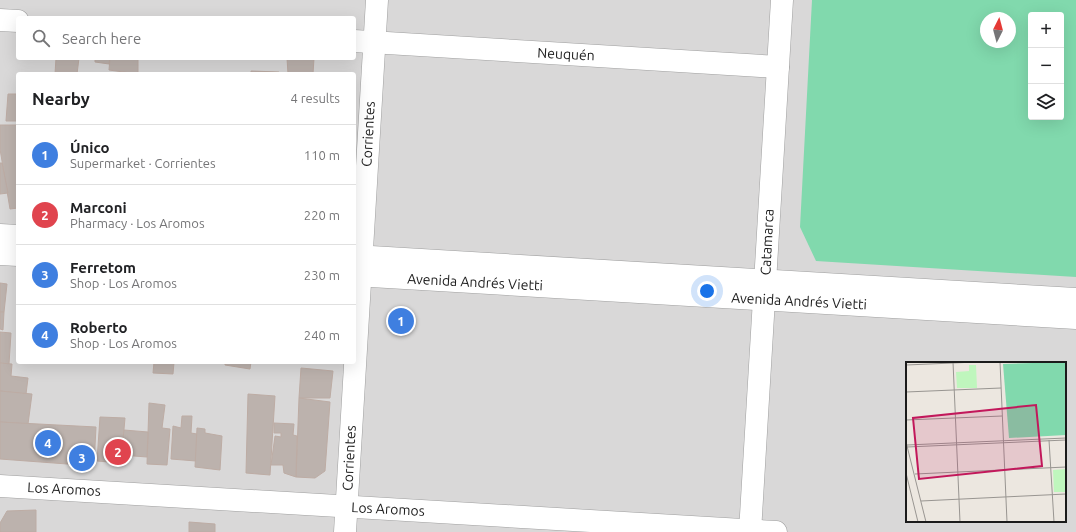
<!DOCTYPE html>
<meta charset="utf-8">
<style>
:root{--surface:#fff;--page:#f2f2f2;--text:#202124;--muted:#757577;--line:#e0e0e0;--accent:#0f766e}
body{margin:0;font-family:Ubuntu,sans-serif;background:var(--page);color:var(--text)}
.controls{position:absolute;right:12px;top:12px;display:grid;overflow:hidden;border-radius:4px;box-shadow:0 4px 16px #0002}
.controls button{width:36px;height:36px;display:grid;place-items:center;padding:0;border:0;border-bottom:1px solid var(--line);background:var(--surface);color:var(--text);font:20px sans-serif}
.compass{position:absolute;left:980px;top:12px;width:36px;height:36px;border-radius:50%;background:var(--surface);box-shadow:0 4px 16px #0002;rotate:6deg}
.you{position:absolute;left:707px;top:291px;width:14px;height:14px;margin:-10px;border:3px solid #fff;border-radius:50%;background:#1a73e8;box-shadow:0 0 0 6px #1a73e833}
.badge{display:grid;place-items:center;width:26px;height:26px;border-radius:50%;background:var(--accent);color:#fff;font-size:13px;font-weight:700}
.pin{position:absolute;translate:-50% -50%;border:2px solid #fff;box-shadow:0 1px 4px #0006}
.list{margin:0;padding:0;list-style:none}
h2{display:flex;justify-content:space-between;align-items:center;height:52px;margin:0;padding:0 16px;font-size:17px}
h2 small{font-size:13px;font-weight:400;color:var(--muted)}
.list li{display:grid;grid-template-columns:26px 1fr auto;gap:12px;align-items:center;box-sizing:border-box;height:60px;padding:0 16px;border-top:1px solid var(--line)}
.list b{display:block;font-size:15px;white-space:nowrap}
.list p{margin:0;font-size:13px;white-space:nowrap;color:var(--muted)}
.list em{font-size:13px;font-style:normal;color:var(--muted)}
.icon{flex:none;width:22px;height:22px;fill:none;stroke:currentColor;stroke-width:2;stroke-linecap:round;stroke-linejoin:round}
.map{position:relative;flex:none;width:1076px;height:532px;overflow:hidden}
.search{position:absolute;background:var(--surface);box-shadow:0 4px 16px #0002;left:16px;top:16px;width:340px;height:44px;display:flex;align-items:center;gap:10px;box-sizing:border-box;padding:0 14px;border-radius:4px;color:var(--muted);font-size:15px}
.panel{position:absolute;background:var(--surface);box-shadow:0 4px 16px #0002;left:16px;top:72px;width:340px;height:292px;border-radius:4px}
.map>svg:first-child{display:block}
.residential{fill:#d9d8d8;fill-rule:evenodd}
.pitch{fill:#81d9ad;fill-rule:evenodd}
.building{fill:#bcb2ad;stroke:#bdaca4}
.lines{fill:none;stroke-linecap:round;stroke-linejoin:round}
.street-casing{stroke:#9f9f9f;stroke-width:23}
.street{stroke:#fff;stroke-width:22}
.labels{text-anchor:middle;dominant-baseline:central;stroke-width:3.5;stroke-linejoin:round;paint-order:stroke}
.street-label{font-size:14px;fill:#1b1b1b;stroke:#fff}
.inset-road{fill:none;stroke:#989591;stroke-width:1}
.view{fill:#c2185b;fill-opacity:0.15;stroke:#c2185b;stroke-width:2}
.inset-edge{fill:none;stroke:#1b1b1b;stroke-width:2}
</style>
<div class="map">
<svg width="1076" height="532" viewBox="0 0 1076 532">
<rect width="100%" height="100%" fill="#ece7e0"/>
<path class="residential" d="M0,0H1076V532H0ZM1031,15H1061V117H1031ZM18,18H354V58H18ZM986,18H1010V42H986ZM18,74H354V362H18ZM907,363H1065V521H907Z"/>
<path class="pitch" d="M812,0H1076V277L816,261L800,227ZM1031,15H1061V117H1031ZM986,18H1010V42H986Z"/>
<g class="building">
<polygon points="56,58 79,58 77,74 55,74"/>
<polygon points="95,58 110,58 109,64 95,62"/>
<polygon points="110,58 138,58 138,74 109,70"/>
<polygon points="287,58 314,58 313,74 288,74"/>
<polygon points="251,71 279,72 279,74 251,74"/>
<polygon points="8,94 18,94 18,121 6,121"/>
<polygon points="0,125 18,125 18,208 10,209 0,149"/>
<polygon points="0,163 2,163 8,193 0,194"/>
<polygon points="0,283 7,284 4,312 0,312"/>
<polygon points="0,312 4,312 3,330 0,329"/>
<polygon points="0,332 11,333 9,364 0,363"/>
<polygon points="154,362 174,362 173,374 153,373"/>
<polygon points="225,362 251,362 250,369 225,365"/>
<polygon points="0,363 12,364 11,376 28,378 26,394 0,391"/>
<polygon points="301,368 333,371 330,398 299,398"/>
<polygon points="0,391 32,394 28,424 0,422"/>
<polygon points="248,394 275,396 270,475 246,473"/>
<polygon points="299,398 330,402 325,471 315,478 296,477"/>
<polygon points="149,403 165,405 162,428 170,429 167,465 147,464"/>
<polygon points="182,416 192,416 191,433 197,434 196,461 171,459 173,426 181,428"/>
<polygon points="100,417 125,418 121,463 97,461"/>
<polygon points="0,422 96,427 94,466 0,459"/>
<polygon points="274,423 294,424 293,435 297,436 296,477 284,473 283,465 271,465 275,436 281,437 281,433 274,433"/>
<polygon points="197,428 205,429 205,433 222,436 220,470 195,467"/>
<polygon points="124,430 148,432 147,457 121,455"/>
<polygon points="36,510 36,532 0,532 0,523 7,511"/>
<polygon points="189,522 215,524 215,532 189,532"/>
</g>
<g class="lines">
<g class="street-casing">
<g id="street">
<polyline points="0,20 18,21"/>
<polyline points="354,41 778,67"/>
<polyline points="0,235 18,236"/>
<polyline points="0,254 18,255"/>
<polyline points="354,256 1076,299"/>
<polyline points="354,275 1076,318"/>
<polyline points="0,486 776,532"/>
<polyline points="345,532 377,0"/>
<polyline points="750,532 782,0"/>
</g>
</g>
<use href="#street" class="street"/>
</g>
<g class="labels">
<g class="street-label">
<text transform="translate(566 54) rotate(3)">Neuquén</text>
<text transform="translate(368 134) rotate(-87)">Corrientes</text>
<text transform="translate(767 242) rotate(-87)">Catamarca</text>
<text transform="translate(475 282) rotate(3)">Avenida Andrés Vietti</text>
<text transform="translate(799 301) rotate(3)">Avenida Andrés Vietti</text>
<text transform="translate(349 458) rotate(-87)">Corrientes</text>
<text transform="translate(64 489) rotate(3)">Los Aromos</text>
<text transform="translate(388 509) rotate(3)">Los Aromos</text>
</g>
</g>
<g transform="translate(906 362)">
<rect width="160" height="160" fill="#ece7e0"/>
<path d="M63,3H70L71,26H51L50,10L63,9ZM160,107V130H148L147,108Z" fill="#bff6bd"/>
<path d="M160,0V73L103,76L97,2Z" fill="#81d9ad"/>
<path class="inset-road" d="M47,0L54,160M94,0L101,160M0,3L70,0M0,30L95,26M0,58L96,54M143,78L148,160M0,80L20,160M1,83L160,76M1,85L160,78M0,111L12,160M9,112L160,105M15,139L160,132"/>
<path class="view" d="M130,43L136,104L13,117L7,56Z"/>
<rect width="160" height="160" class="inset-edge"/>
</g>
</svg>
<div class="controls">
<button>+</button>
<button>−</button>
<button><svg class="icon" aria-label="layers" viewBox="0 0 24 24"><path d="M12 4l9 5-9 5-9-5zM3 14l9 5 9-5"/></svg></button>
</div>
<svg class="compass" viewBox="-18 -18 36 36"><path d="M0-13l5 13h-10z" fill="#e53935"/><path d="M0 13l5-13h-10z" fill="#757577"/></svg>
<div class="you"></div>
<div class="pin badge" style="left:401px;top:321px;background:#3f7fe0">1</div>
<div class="pin badge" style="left:118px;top:452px;background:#e0444e">2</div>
<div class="pin badge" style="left:82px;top:458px;background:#3f7fe0">3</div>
<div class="pin badge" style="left:48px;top:443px;background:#3f7fe0">4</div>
<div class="search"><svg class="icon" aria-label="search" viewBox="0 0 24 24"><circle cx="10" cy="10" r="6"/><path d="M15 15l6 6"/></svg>Search here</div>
<section class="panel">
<h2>Nearby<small>4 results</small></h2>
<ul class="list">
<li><span class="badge" style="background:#3f7fe0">1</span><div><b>Único</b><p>Supermarket · Corrientes</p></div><em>110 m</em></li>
<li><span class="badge" style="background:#e0444e">2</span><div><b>Marconi</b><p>Pharmacy · Los Aromos</p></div><em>220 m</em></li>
<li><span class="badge" style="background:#3f7fe0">3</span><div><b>Ferretom</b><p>Shop · Los Aromos</p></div><em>230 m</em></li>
<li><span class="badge" style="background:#3f7fe0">4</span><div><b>Roberto</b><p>Shop · Los Aromos</p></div><em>240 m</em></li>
</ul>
</section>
</div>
